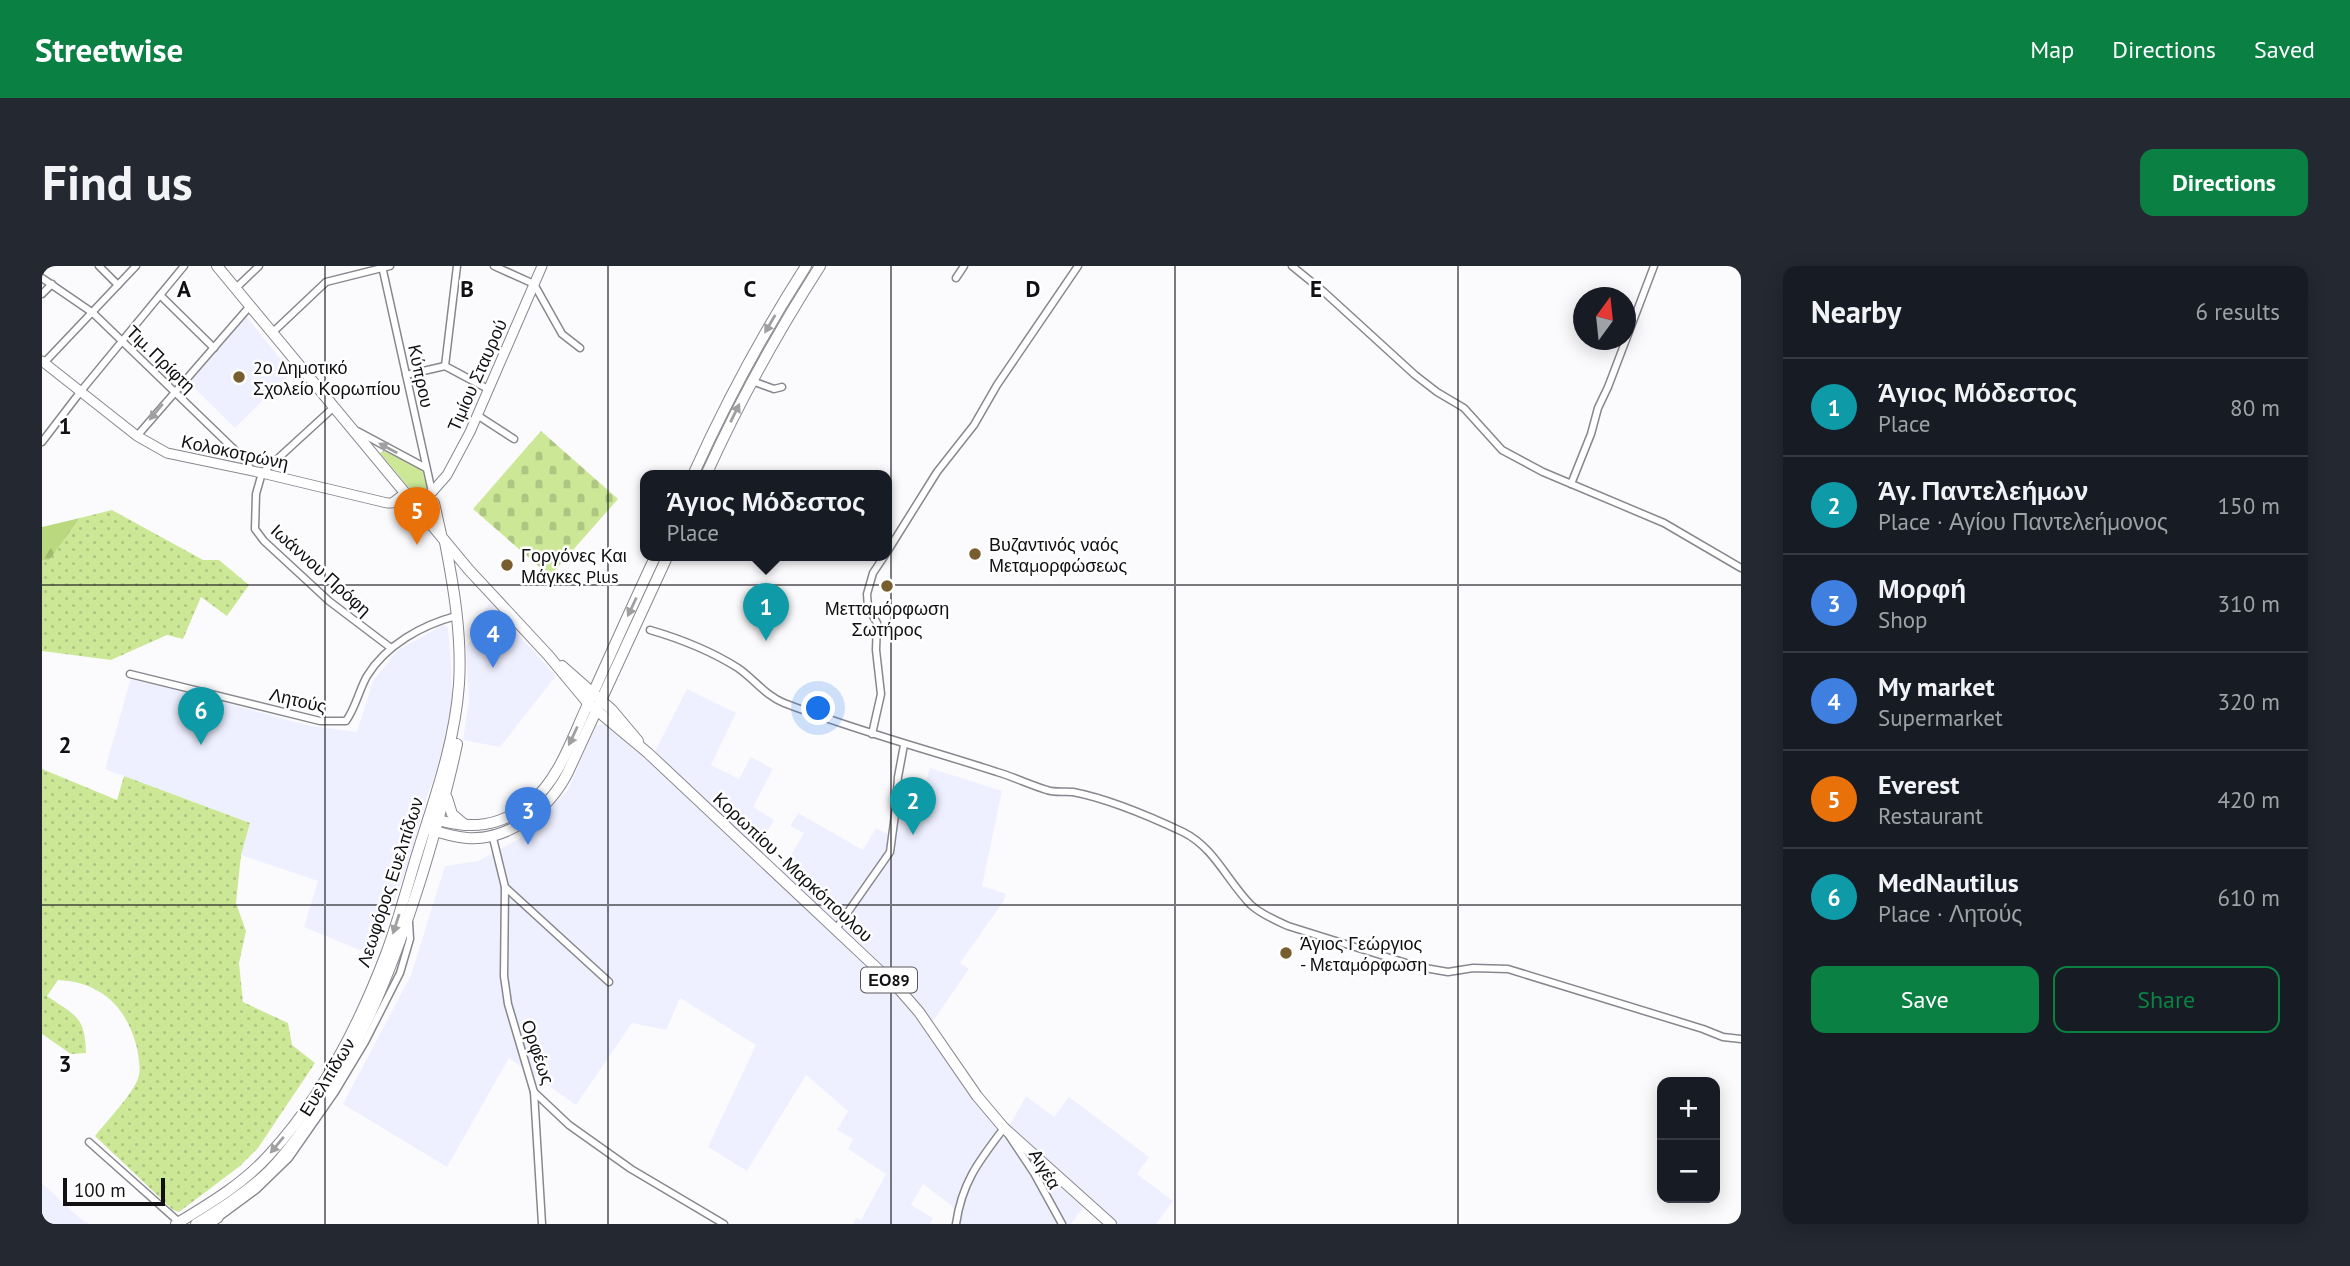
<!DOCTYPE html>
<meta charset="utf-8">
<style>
:root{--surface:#171b24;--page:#242831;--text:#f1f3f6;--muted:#9ea1a6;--line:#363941;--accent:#0b8043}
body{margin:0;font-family:"PT Sans",sans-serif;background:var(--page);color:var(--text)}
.controls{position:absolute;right:21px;bottom:21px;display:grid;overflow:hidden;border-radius:14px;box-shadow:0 4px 18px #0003}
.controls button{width:63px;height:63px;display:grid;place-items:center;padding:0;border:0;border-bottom:2px solid var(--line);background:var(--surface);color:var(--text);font:35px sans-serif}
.compass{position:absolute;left:1531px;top:21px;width:63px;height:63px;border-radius:50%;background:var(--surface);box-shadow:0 4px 18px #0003;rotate:15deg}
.scale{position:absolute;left:21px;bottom:18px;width:102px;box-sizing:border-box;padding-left:7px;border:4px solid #111114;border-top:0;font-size:19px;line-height:24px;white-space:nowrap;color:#111114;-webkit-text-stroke:5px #fff;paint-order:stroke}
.you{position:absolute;left:777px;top:443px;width:24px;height:24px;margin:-18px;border:5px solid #fff;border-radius:50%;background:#1a73e8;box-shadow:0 0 0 10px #1a73e833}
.badge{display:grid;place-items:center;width:46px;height:46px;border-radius:50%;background:var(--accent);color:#fff;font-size:23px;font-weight:700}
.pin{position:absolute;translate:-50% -58px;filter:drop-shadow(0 2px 4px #0008)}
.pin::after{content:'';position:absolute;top:37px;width:24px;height:21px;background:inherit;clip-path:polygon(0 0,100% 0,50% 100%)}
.popup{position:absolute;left:598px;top:204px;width:252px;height:91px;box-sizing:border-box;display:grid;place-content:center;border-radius:14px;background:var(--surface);filter:drop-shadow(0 2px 5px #0005);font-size:23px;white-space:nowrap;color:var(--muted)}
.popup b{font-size:26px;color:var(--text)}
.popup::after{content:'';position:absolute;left:50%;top:100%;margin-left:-14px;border:14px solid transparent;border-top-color:var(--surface)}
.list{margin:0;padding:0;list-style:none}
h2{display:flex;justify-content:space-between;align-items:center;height:91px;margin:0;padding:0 28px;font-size:30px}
h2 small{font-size:23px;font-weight:400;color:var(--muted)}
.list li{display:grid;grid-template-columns:46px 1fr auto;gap:21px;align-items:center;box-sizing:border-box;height:98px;padding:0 28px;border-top:2px solid var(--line)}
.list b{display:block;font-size:26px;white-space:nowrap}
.list p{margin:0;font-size:23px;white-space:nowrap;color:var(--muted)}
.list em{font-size:23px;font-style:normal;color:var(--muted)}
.actions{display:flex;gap:14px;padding:21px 28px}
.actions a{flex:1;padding:16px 0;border:2px solid var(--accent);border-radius:14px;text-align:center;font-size:24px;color:var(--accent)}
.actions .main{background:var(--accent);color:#fff}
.map{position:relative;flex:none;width:1699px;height:958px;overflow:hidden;border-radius:14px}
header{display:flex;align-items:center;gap:42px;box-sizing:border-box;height:98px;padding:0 35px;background:var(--accent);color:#fff}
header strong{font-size:33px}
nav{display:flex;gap:38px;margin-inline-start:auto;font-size:24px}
.intro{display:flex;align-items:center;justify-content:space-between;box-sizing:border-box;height:168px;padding:0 42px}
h1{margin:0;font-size:49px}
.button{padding:18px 32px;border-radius:14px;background:var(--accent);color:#fff;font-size:24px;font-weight:700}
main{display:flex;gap:42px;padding:0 42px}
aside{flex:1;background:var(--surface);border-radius:14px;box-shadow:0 4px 18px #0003}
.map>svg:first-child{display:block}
.built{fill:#eff0ff}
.grass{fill:url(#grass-dots)}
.forest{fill:url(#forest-firs)}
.cemetery{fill:url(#cemetery-stones)}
.green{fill:#cce897}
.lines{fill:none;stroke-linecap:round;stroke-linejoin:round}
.street-casing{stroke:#87878e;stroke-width:9}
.secondary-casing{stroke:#87878e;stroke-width:11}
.primary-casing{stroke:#87878e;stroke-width:12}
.street{stroke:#fff;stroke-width:6}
.secondary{stroke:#fff;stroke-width:9}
.primary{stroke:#fff;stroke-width:10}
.oneway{fill:#a0a0a1}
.grid{fill:none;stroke:#111114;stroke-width:2;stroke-opacity:0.55}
.poi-dot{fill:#785d2f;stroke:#fff;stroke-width:2.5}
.labels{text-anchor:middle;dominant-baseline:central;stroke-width:5;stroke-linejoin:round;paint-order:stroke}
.shield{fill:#fff;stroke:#58585a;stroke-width:2}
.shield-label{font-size:16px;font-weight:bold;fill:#111114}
.street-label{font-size:18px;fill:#111114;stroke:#fff}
.poi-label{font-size:18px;fill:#111114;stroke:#fff;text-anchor:start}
.grid-label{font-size:23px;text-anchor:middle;font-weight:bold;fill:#111114;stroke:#fff;stroke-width:5;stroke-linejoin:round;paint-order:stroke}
</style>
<header>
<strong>Streetwise</strong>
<nav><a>Map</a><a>Directions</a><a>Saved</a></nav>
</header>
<div class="intro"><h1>Find us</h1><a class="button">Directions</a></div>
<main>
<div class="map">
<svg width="1699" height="958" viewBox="0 0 1699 958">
<defs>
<pattern id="grass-dots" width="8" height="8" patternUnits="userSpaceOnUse" patternTransform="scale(1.75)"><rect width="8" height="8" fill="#cce897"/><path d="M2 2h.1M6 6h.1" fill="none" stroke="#aec681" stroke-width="1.8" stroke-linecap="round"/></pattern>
<pattern id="forest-firs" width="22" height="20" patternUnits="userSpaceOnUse" patternTransform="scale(1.75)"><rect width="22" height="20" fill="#bad97f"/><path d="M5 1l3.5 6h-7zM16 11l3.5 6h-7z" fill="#9fb96d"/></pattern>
<pattern id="cemetery-stones" width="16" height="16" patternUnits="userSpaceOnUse" patternTransform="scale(1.75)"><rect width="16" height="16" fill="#cce897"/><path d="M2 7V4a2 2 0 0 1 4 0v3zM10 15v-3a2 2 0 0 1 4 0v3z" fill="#aec681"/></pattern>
</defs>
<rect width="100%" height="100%" fill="#fbfbfe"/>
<g class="built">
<polygon points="204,50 249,106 193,162 146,116"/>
<polygon points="448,337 514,410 458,481 421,474 427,434 424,380 446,352 441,346"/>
<polygon points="401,359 406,361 409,400 410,437 402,484 383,536 367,595 332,690 262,661 276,615 199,589 208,557 63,503 89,412 269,460 315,466 331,415 356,384"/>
<polygon points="645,423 694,447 669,499 697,513 709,491 731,503 711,541 732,554 714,584 738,607 762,567 748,560 756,547 821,584 834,562 848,569 851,537 874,547 888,502 960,525 940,620 964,628 961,636 918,697 927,703 884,765 956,862 969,857 984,830 1012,851 1027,831 1107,891 1095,908 1131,935 1114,958 1073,958 1046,936 1029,958 918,958 910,940 881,918 869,939 891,952 888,958 811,958 814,952 819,954 844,908 806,883 811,873 795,864 806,845 764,809 705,905 666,881 714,779 638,732 624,764 590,757 534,839 467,792 405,901 301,838 369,709 403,600 436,595 477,573 526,524 554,459 566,458 608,495"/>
<polygon points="0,917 41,955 48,958 0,958"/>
</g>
<g class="grass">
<polygon points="70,244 161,294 177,294 207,319 185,350 159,331 141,373 125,369 69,394 0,385 0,294 7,293 38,252"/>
<path d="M0,503L75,534L82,510L208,557L199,589L194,637L204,665L197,697L201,736L246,757L250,779L273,797L216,882L198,900L137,946L131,944L53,870C64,856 94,825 97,809C99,802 96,789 95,782C85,741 59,716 16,714L5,730C34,750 43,750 44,787L29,788L0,768Z"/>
</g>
<polygon class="forest" points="38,252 7,294 0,294 0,261"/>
<polygon class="cemetery" points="499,165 576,233 508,310 431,243"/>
<polygon class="green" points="341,185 349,186 380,204 386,225 378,232 375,231 338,187"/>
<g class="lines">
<g class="street-casing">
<g id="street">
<polyline points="57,0 76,19"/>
<polyline points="340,0 390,226"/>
<polyline points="452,0 492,18 520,68 538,82"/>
<polyline points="1250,0 1282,26 1373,109 1395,126 1422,142 1460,184 1501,206 1622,257 1699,302"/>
<polyline points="0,12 51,47 200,191 210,205"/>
<polyline points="914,12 922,0"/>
<polyline points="193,23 217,0"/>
<polyline points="0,28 10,18"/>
<polyline points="118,29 172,82"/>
<polyline points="230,67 284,16 348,0"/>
<polyline points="2,97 94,0"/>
<polyline points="403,100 415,0"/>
<polyline points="364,109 403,100 446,123"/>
<polyline points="710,115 732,123 740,121"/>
<polyline points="291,142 220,207 214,228 213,263 222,275 287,335 349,382"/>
<polyline points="435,149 472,173"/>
<polyline points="315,165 384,202"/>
<polyline points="95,170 208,40"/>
<polyline points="0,176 39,125 142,0"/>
<polyline points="1529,218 1549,168 1556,142 1566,121 1612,0"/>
<polyline points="845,286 895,206 932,159 955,119 1036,0"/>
<path d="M608,364C639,373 669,385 696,402C712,413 724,430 742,437C812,464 884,483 955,506C972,511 988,519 1005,524C1013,527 1022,525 1031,526C1068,533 1107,550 1141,566C1173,582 1185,615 1209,639C1220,649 1233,654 1246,660L1377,701L1406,706L1431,702L1466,703L1661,763L1681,771L1699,773"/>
<path d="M88,408L278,455H304C314,441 317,424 325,410C344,379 380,359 414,350"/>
<polyline points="830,468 839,428 834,384 835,357 826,341 825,328 831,307 843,289"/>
<polyline points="450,568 463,621 462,710 466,738 492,826 527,859 589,903 682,958"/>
<polyline points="463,621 567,716"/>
<polyline points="794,663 848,586 854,541 856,511 862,479"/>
<polyline points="492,826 500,958"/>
<polyline points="47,876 137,956"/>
<polyline points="176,952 214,924 247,892 293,826 323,776 358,707 368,673 367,656"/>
<path d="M914,958C920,916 937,895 962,862L992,907L1020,958"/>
</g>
</g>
<g class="secondary-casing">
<g id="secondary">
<polyline points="0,95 95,170 125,187 220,207 345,237 350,237 363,227"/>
<polyline points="373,239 390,226 405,209 428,166 500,0"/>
<polyline points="166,958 176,952 174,946"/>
</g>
</g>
<g class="primary-casing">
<g id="primary">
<polyline points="175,0 427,304 506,389 546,437 606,487 857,723 877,746 935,830 962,862 1069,958"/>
<path d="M651,209C684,136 721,67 764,0"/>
<path d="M664,209C697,136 735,67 778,0"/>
<polyline points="392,237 399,268"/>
<polyline points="520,400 570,444 596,475"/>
<polyline points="405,532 410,548 423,559"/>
<path d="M393,553C429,564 458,561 488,537C518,513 531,469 547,436C569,387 591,338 614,289"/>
<path d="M387,563C399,567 412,571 425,572C468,575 508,542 526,506L626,289"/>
<path d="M134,958C167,938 201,918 227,889C279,833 317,759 344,688C357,653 366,617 377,582C394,528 413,475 417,418C420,371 412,322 403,276"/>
<path d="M154,958C178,943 202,928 223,909C241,892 256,871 270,851C322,776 354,693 381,606C394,563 406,521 415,478"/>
</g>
</g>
<use href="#street" class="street"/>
<use href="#secondary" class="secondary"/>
<use href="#primary" class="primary"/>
</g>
<defs><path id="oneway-solid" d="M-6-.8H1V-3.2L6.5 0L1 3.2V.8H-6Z" transform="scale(1.75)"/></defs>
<g class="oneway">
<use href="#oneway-solid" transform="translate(728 58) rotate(120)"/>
<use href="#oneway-solid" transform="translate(114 146) rotate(130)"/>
<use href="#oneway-solid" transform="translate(693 147) rotate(-64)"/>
<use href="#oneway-solid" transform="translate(346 182) rotate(-152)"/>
<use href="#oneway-solid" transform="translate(590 341) rotate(115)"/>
<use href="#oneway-solid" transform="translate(531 470) rotate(115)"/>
<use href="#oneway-solid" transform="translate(354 658) rotate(108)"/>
<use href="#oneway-solid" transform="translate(235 879) rotate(130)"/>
</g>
<path class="grid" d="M283,0V958M566,0V958M849,0V958M1133,0V958M1416,0V958M0,319H1699M0,639H1699"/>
<g class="poi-dot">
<circle cx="197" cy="111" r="7"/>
<circle cx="933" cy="288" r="7"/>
<circle cx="465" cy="299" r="7"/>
<circle cx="845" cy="320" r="7"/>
<circle cx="1244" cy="687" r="7"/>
</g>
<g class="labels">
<rect class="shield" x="819" y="701.5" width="56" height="25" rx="5"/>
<g class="shield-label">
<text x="847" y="714">ΕΟ89</text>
</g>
<g class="street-label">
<text transform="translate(119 93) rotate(44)">Τιμ. Πρίφτη</text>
<text transform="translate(435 109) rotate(-66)">Τιμίου Σταυρού</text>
<text transform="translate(379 110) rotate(78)">Κύπρου</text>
<text transform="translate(193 186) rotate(12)">Κολοκοτρώνη</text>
<text transform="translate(279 304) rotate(42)">Ιωάννου Πρόφη</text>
<text transform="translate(256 434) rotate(13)">Λητούς</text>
<text transform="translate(751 601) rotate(43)">Κορωπίου - Μαρκόπουλου</text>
<text transform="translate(348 616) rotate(-72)">Λεωφόρος Ευελπίδων</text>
<text transform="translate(496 786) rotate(71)">Ορφέως</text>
<text transform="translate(285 811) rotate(-58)">Ευελπίδων</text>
<text transform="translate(1003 903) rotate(59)">Αιγέα</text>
</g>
<g class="poi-label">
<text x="211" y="101">2ο Δημοτικό<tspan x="211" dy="21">Σχολείο Κορωπίου</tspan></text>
<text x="947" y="278">Βυζαντινός ναός<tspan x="947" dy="21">Μεταμορφώσεως</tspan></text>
<text x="479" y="289">Γοργόνες Και<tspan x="479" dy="21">Μάγκες Plus</tspan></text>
<text x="845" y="342" text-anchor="middle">Μετταμόρφωση<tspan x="845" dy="21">Σωτήρος</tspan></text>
<text x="1258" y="677">Άγιος Γεώργιος<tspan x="1258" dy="21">- Μεταμόρφωση</tspan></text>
</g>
</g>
<g class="grid-label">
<text x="142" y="31">A</text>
<text x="425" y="31">B</text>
<text x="708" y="31">C</text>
<text x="991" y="31">D</text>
<text x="1274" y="31">E</text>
<text x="23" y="168">1</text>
<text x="23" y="487">2</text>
<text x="23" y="806">3</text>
</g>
</svg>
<div class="controls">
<button>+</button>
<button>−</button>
</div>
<svg class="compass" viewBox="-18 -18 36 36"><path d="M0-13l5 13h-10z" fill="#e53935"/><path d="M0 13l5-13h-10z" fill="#9ea1a6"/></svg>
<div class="scale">100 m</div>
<div class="you"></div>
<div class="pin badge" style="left:724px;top:375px;background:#0f9aa8">1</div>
<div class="popup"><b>Άγιος Μόδεστος</b>Place</div>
<div class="pin badge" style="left:871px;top:569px;background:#0f9aa8">2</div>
<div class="pin badge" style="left:486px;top:579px;background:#3f7fe0">3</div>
<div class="pin badge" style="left:451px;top:402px;background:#3f7fe0">4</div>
<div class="pin badge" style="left:375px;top:279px;background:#e8710a">5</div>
<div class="pin badge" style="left:159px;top:479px;background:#0f9aa8">6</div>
</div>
<aside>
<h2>Nearby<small>6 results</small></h2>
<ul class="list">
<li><span class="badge" style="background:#0f9aa8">1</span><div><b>Άγιος Μόδεστος</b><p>Place</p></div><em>80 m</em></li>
<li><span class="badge" style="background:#0f9aa8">2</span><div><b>Άγ. Παντελεήμων</b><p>Place · Αγίου Παντελεήμονος</p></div><em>150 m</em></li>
<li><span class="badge" style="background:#3f7fe0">3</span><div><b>Μορφή</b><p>Shop</p></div><em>310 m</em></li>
<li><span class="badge" style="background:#3f7fe0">4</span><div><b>My market</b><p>Supermarket</p></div><em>320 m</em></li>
<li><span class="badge" style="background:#e8710a">5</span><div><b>Everest</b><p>Restaurant</p></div><em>420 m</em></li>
<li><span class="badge" style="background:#0f9aa8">6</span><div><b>MedNautilus</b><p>Place · Λητούς</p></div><em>610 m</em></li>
</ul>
<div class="actions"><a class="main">Save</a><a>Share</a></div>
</aside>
</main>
